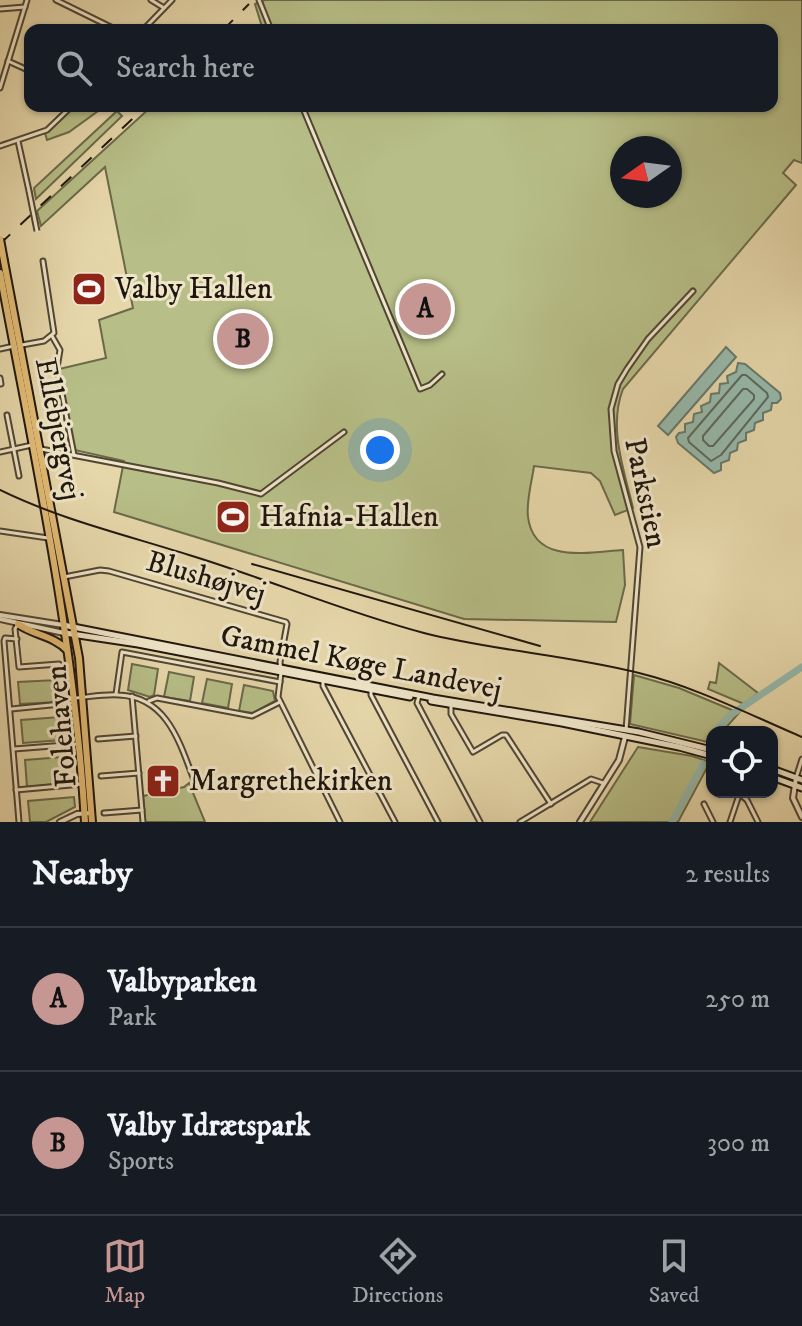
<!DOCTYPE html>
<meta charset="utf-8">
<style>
:root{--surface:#171b24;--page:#242831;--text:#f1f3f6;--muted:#9ea1a6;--line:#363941;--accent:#c59692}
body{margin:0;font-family:"IM FELL DW Pica",serif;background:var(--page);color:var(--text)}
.controls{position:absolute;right:24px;bottom:24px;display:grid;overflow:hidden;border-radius:16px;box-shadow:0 2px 6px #0004}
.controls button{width:72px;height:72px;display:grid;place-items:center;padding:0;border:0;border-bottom:2px solid var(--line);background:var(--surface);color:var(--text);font:40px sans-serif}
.compass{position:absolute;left:610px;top:136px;width:72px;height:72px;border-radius:50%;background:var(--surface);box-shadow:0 2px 6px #0004;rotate:256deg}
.you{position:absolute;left:380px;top:450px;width:28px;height:28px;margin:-20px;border:6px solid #fff;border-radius:50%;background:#1a73e8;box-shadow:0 0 0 12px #1a73e833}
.badge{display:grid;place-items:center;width:52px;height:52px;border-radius:50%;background:var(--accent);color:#111;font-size:26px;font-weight:700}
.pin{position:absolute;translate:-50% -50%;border:4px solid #fff;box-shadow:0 2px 8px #0006}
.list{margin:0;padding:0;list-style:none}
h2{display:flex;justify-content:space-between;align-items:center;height:104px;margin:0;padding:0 32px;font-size:34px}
h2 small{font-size:26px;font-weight:400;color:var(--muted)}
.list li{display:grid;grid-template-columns:52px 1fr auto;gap:24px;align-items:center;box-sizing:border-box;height:144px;padding:0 32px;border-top:2px solid var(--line)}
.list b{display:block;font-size:30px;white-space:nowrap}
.list p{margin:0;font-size:26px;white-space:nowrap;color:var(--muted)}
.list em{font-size:26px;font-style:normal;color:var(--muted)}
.icon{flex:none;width:44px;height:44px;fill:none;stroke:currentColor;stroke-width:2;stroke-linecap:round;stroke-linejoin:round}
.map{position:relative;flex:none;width:802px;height:822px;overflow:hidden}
.search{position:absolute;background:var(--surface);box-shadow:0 2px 6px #0004;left:24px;right:24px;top:24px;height:88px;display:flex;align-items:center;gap:20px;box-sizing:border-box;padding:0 28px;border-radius:16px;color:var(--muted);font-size:30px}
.sheet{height:392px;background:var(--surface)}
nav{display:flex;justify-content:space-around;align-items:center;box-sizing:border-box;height:112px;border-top:2px solid var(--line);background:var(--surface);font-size:22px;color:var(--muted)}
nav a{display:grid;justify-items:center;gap:4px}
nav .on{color:var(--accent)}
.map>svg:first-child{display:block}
.green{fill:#b7be87;stroke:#6a6a4a;stroke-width:2;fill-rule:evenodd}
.water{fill:#96b9ab;stroke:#66786c;stroke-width:2}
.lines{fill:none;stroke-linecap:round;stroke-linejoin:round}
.shore{stroke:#5a685c;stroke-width:2}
.river{stroke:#96b9ab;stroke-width:7}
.minor-casing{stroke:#504634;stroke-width:7}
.tertiary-casing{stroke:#504634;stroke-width:8}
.secondary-casing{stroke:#1e160d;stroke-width:9}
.primary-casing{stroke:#1e160d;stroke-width:10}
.minor{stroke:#efe5c8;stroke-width:3}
.tertiary{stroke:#efe5c8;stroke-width:4}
.secondary{stroke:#efe5c8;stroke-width:5}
.primary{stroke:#e3bc75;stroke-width:6}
.tram{stroke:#1e160d;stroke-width:2}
.rail{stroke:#1e160d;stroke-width:2;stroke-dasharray:14 14;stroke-linecap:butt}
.minor-bridge-casing{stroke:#504634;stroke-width:7;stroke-linecap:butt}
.primary-bridge-casing{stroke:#1e160d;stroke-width:10;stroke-linecap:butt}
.minor-bridge{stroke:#efe5c8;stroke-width:3}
.primary-bridge{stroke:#e3bc75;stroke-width:6}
.labels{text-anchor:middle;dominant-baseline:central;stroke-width:6;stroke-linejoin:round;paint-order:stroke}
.poi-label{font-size:30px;fill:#1e160d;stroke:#efe5c8;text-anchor:start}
.street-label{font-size:30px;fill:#1e160d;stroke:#efe5c8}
</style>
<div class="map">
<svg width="802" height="822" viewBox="0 0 802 822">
<rect width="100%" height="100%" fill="#e6d7aa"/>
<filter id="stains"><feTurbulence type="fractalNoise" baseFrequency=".0025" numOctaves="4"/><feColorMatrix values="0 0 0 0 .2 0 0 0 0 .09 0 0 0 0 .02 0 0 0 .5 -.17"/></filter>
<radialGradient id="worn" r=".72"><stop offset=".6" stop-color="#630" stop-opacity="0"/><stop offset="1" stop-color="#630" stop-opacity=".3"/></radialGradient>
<g class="green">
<path d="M265,0H802V163L794,160L783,173L796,185L623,389C608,427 624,470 633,508L615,515L600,481L591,473L534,466C532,481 526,501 528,517C534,565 589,552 623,550L625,585L616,622L464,619L114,512L124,461L70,449L55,370L106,358L99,320L133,308L105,167L41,226L37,211L152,106H772V30H263L255,4ZM622,148H670V196H622Z"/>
<polygon points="76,106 105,106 69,132 47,140 45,133"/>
<polygon points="117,111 122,116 36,199 34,188"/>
<polygon points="719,663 758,693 744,704 708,689 710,682 716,683"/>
<polygon points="132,664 158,669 154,695 150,697 128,690"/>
<polygon points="169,672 194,677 190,701 164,697"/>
<polygon points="634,675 679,688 739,713 722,732 712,732 712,743 630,724"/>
<polygon points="207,679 232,684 228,708 202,703"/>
<polygon points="57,680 58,702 20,704 18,682"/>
<polygon points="244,685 273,691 275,701 253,713 239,711"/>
<polygon points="60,717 62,740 23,743 21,720"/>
<polygon points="638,747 692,756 710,762 678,822 590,822"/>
<polygon points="63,757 65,783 27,787 25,760"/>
<polygon points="189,783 205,822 145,822 143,796 184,787"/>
<polygon points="74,797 75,807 46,822 30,822 28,801"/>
</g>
<g class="water">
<polygon points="726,347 736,357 668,435 658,426"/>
<polygon points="738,363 745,364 780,393 781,399 777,403 772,403 771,410 763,413 763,420 755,423 754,430 746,433 746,440 738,443 737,450 730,453 729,460 721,463 721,470 714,473 678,443 676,437 679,433 685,432 685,424 693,422 694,414 702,412 701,406 710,402 711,394 719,393 720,384 728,383 727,376 736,372"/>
</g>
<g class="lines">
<g class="shore">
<polygon points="742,375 746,375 767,393 768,397 721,455 711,461 689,442 688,438"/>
<polygon points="747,389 754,395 754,399 713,446 709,446 703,440 703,436 743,389"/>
</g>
<g class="river">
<polyline points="715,732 729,716 802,667"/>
<polyline points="711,741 712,738"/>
<polyline points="672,822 703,764"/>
</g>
<g class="minor-casing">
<g id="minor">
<polyline points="56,0 117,30"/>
<polyline points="151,0 164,8"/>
<polyline points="259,0 271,30"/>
<polyline points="0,9 25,7"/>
<polyline points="143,30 172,0"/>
<polyline points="8,61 30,71"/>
<polyline points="0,88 27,0"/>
<polyline points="302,106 420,389 430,385 442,374"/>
<polyline points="18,141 29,191"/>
<polyline points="0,146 47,130 72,106"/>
<polyline points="52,336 60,350 57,368 74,455"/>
<polyline points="22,345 44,341 54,333 43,261"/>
<polyline points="0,349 14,346"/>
<polyline points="0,378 1,384"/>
<polyline points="7,415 19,476"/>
<polyline points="41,449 218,483 261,494 344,432"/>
<polyline points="0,452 32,445"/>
<polyline points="0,531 48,538"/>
<polyline points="64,577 100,570 109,571 286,622 287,624 280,662 281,673 278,697 340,822"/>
<polyline points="18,624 15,629 19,667 59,664 64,670 69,669"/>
<polyline points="17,639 5,638 4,641 19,822"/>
<polyline points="323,680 323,686 395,822"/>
<polyline points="371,690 371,695 438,822"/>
<polyline points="116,694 122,652 280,682"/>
<polyline points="132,696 143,822"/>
<polyline points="419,696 417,703 480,822"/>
<path d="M75,698C89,697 104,694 119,695C170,697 181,748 197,788"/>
<polyline points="149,701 157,698 252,716 280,702"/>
<polyline points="451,707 451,714 473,752 502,735 506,735 551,804"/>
<polyline points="11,709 71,703"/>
<polyline points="626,730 640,547 614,451 611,409 618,384 627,369 648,339 693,291"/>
<polyline points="98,739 136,736"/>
<polyline points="14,749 78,744"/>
<polyline points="101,776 139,773"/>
<polyline points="796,778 802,759"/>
<polyline points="16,790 82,784"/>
<polyline points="740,794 747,800 758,822"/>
<polyline points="704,804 713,822"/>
<polyline points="104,813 142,810"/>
<polyline points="520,822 591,779 603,783"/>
<polyline points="730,822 740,792"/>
</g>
</g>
<g class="tertiary-casing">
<g id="tertiary">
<polyline points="0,615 63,625"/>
<polyline points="0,619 64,633"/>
<polyline points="796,778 793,798 802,817"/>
<polyline points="60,822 77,814 91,813"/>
<polyline points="580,822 619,760 625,737"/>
</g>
</g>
<g class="secondary-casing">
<g id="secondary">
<polyline points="63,625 433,698 639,732 712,750"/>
<polyline points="65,633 138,644 410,697"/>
<polyline points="431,701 562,723 679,747 712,756"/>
<polyline points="772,769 802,780"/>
<polyline points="772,777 802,788"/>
</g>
</g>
<g class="primary-casing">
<g id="primary">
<polyline points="4,261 79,658 92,822"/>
<path d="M0,273C34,455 74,636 85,822"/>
<path d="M18,624C33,635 54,636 67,650"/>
</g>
</g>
<use href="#minor" class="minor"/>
<use href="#tertiary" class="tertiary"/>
<use href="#secondary" class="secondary"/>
<use href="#primary" class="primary"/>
<g class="tram">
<path d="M0,490C59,519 126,535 189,555C268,579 344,612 424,633C495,651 568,655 639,673C696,687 748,714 802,737"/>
<polyline points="252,564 540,646"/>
</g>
<g class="rail">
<polyline points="223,30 249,4"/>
<polyline points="0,244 146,106"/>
</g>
<g class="minor-bridge-casing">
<polyline id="minor-bridge" points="29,191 37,231"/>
</g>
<g class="primary-bridge-casing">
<polyline id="primary-bridge" points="0,239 4,261"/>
</g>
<use href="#minor-bridge" class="minor-bridge"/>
<use href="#primary-bridge" class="primary-bridge"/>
</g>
<defs>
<g id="stadium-square" transform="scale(1.8)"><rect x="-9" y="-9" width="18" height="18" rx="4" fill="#8f2418" stroke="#efe5c8"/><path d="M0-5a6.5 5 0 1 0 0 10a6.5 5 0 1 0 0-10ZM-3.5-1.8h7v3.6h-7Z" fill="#fff"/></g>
<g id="church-square" transform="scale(1.8)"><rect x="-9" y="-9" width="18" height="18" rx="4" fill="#8f2418" stroke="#efe5c8"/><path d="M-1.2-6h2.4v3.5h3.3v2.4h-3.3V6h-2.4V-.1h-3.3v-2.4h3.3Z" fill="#fff"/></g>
</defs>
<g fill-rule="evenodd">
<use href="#stadium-square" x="89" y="289"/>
<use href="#stadium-square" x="233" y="517"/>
<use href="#church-square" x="163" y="781"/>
</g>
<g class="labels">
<g class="poi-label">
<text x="115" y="289">Valby Hallen</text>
<text x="259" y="517">Hafnia-Hallen</text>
<text x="189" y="781">Margrethekirken</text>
</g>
<g class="street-label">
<text transform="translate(58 429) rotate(79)">Ellebjergvej</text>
<text transform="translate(645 493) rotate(78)">Parkstien</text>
<text transform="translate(206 578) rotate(16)">Blushøjvej</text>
<text transform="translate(361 663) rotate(11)">Gammel Køge Landevej</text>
<text transform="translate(62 726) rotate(-95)">Folehaven</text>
</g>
</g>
<rect width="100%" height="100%" filter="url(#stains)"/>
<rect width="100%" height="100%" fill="url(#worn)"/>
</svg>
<div class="controls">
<button><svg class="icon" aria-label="locate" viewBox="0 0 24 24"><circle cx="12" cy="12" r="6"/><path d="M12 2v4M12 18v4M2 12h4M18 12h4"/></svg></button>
</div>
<svg class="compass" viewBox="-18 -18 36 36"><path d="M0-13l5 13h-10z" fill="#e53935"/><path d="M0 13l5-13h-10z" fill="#9ea1a6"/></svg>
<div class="you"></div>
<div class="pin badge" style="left:425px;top:309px">A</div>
<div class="pin badge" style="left:243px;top:339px">B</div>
<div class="search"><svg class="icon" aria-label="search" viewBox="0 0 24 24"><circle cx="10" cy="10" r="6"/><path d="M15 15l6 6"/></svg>Search here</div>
</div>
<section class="sheet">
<h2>Nearby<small>2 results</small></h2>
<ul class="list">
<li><span class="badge">A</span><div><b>Valbyparken</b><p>Park</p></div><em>250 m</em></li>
<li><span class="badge">B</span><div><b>Valby Idrætspark</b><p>Sports</p></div><em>300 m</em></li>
</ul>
</section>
<nav>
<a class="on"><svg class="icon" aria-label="map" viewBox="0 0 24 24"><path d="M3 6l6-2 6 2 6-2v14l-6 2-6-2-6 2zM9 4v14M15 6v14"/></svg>Map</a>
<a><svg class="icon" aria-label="directions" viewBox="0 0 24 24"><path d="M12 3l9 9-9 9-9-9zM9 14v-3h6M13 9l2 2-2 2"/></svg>Directions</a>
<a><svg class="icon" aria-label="saved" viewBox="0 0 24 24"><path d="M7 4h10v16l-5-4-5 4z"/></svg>Saved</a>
</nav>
